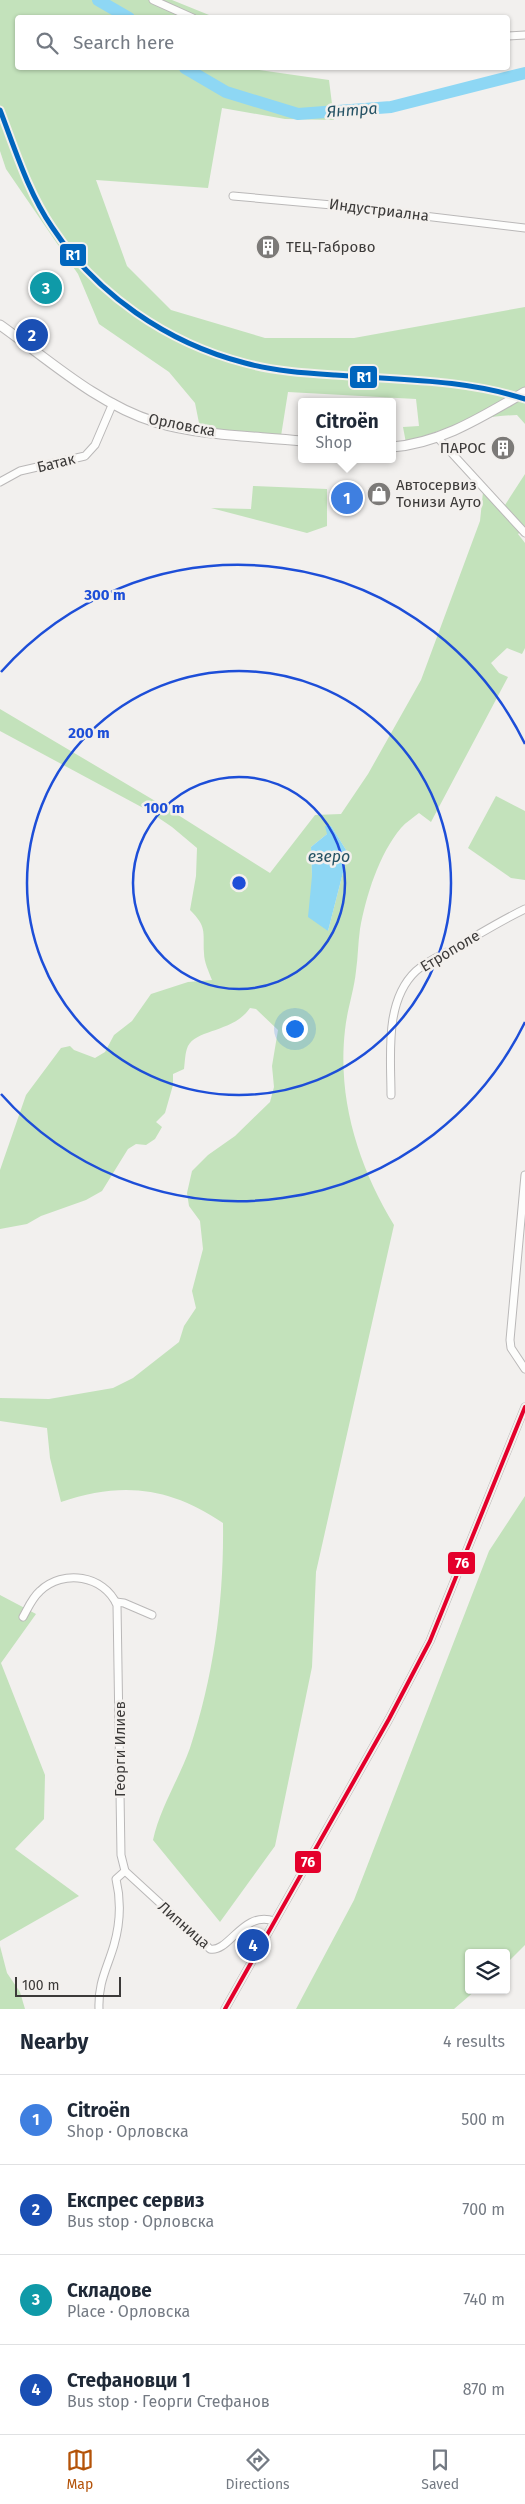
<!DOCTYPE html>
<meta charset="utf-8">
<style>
:root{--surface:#fff;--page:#f2f2f3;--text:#1f2937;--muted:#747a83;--line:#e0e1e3;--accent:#b45309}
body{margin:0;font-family:"Fira Sans",sans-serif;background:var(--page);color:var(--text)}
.controls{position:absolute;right:15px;bottom:15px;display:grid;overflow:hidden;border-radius:5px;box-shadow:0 1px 4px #0004}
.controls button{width:45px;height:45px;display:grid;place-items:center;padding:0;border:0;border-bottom:1px solid var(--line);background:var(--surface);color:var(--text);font:25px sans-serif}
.scale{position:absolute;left:15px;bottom:12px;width:106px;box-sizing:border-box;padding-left:5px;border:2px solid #3c3a39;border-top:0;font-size:14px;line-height:18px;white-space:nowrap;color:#3c3a39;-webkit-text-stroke:4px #f3f0ed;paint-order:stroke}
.you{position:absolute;left:294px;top:1028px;width:18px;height:18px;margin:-12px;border:4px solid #fff;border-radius:50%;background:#1a73e8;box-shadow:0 0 0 8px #1a73e833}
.badge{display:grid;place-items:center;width:32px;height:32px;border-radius:50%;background:var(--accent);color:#fff;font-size:16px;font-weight:700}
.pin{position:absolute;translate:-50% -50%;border:2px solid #fff;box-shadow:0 1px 5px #0006}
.popup{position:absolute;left:298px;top:398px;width:98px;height:65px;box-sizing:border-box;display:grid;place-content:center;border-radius:5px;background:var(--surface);filter:drop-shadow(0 1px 4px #0005);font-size:16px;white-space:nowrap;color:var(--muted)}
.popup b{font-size:19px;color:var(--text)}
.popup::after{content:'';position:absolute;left:50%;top:100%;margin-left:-10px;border:10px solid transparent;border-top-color:var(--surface)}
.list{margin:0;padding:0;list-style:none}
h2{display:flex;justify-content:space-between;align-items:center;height:65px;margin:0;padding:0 20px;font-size:21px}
h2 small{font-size:16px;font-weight:400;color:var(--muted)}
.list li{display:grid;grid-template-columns:32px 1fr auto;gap:15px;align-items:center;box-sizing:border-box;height:90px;padding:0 20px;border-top:1px solid var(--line)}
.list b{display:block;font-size:19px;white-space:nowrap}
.list p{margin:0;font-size:16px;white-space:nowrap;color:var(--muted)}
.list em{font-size:16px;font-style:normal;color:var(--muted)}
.icon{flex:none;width:28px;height:28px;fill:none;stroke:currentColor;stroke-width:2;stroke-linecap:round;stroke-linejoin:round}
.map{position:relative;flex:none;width:525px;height:2009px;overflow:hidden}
.search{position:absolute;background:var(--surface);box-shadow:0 1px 4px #0004;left:15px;right:15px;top:15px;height:55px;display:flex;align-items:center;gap:12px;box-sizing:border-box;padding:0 18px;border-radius:5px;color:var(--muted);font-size:19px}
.sheet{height:425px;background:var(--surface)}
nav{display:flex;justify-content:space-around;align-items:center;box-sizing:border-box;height:70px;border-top:1px solid var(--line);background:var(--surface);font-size:14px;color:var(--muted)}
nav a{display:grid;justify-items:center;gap:2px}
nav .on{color:var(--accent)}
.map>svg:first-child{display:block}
.green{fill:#c3e2bb;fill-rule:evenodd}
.water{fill:#8ed7f4}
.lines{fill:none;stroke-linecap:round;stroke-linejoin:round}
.river{stroke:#8ed7f4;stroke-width:12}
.minor-casing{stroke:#bab8b8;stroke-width:9}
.major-casing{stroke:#bab8b8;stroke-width:11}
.minor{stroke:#fdfdfc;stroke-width:7}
.major{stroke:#fdfdfc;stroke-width:9}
.bus-1-casing{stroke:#f3f0ed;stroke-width:8}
.bus-1{stroke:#e4002b;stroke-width:4}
.rail-1-casing{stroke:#f3f0ed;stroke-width:9}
.rail-1{stroke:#0065bd;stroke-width:5}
.ring{fill:none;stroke:#1d4ed8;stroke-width:2.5}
.labels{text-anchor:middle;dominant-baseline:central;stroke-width:5;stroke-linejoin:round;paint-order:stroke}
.street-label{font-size:15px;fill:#3c3a39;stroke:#f3f0ed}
.poi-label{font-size:15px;fill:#3c3a39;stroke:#f3f0ed;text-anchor:start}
.water-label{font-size:16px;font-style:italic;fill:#255264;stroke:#f3f0ed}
.centre{fill:#1d4ed8;stroke:#f3f0ed;stroke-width:2.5}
.ring-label{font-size:15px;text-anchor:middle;font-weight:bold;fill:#1d4ed8;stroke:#f3f0ed;stroke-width:5;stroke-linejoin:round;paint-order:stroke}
.line-badge{stroke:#f3f0ed;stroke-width:2}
.badge-label{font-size:14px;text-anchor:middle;font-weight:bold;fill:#fff}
</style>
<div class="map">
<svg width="525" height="2009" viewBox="0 0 525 2009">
<rect width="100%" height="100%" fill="#f2f0ee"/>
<g class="green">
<path d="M0,0H172L214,17L18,18V68H245L329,80L334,120L285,119L222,108L208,188L96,180L127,266L171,310L265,338H354L525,307V424L517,415C474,416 445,429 406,443L403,427L419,426L416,399L288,392L281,436L200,428L195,403L169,372L99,324L78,274L6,169L0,151Z"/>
<path d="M525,474V528L518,534L525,543V648L522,654L507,648L491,663L499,673L508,677L431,822L419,813C413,818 406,822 401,828C379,854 366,896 360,929C358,943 358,957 356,971C354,991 347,1010 345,1030C337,1100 359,1167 394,1225L316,1572L312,1667L275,1846L220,1922L153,1840C160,1808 179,1779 190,1748C214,1675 224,1600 223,1523C170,1487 122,1481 61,1502L50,1458L47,1428L0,1421V1398L49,1399L113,1388L133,1378L179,1342L184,1326L196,1308L192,1291L203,1249L200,1221L189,1206L187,1193L192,1171L208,1155L235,1136L270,1102L274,1087L272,1066L278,1030L256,1009L250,1008C234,1032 197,1029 188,1046C185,1052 185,1062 184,1069L173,1074V1085L165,1113L156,1122L162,1127L155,1139L146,1145L136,1144L128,1149L102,1191L86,1200L41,1216L27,1224L0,1229V1170L26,1095L61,1048L70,1046L74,1050L95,1058L105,1052L114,1035L132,1021L151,994L188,982L212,980C209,972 204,962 204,953C203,931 207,927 190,910L196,876L197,848L172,827L147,810L0,731V709L167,808L270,873L315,815L341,814L368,774L421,680L480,521L483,492L505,505ZM331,826L348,853L328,931L312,876L311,847L327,834Z"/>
<polygon points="253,486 327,489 327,526 307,533 211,508 251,509"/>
<polygon points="496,796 525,811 525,880 511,878 468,848"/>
<polygon points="525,1496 525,1945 506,1964 506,1953 469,1953 469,1990 476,1990 454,2009 296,2009 354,1900 489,1551"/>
<polygon points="0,1595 36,1614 1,1663 45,1775 44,1819 15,1849 79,1896 0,1941"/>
<polygon points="0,1946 7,1973 20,1992 25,2009 0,2009"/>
</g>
<polygon class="water" points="325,826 331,826 348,853 328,931 308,917 312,876 311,847 327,834"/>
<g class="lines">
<g class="river">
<polyline points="98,0 129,18"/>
<polyline points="185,68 226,92 298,114 391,107 525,73"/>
</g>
<g class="minor-casing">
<g id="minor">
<polyline points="153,0 193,18"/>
<polyline points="508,36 525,35"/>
<polyline points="233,196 332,205 525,228"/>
<polyline points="437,437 525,533"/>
<polyline points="0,482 20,471 85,456 95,445 113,403"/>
<path d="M391,1095C391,1056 384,1001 416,971C427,961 442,955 455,948C478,935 500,921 525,909"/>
<polyline points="525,1175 510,1340 511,1348 525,1369"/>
<polyline points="116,1602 124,1603 152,1615"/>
<path d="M23,1617C28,1608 32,1598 40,1591C63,1569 104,1575 117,1605L121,1855L125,1871L116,1879C121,1900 120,1924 114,1945C107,1969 98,1982 99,2009"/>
<path d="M125,1871L210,1949C229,1953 243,1910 274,1921"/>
<polyline points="225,2009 389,1719 430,1641 525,1407"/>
</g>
</g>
<g class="major-casing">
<g id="major">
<path d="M0,325C48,359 97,404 155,422C201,436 254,436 302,441"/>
<path d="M392,447C442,443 483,416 525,392"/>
</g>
</g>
<use href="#minor" class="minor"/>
<use href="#major" class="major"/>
<g class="bus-1-casing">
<polyline id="bus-1" points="225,2009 389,1719 430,1641 525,1407"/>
</g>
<use href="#bus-1" class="bus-1"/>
<g class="rail-1-casing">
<path id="rail-1" d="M0,110C15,149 28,192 52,227C96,294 167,343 245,363C274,371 305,373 335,375C399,380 463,379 525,399"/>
</g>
<use href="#rail-1" class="rail-1"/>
</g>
<g class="ring">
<circle cx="239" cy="883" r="106"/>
<circle cx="239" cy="883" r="212"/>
<path d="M525 1022A318 318 0 0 1 1 1094M1 672A318 318 0 0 1 525 744"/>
</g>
<defs>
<g id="building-disc" transform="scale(1.25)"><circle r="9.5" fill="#7c7a78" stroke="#f3f0ed"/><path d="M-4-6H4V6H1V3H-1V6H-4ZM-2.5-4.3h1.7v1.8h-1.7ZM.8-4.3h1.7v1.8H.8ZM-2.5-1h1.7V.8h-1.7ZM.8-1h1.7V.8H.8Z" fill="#fff"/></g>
<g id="shop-disc" transform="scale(1.25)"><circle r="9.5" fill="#7c7a78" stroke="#f3f0ed"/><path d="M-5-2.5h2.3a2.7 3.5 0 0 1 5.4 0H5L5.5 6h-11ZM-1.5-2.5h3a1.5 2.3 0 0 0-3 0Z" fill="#fff"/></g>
</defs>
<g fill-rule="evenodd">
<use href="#building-disc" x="268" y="247"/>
<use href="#building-disc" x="503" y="448"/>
<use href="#shop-disc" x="379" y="494"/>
</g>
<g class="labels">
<g class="street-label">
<text transform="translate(379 210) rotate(7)">Индустриална</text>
<text transform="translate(182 425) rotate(11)">Орловска</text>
<text transform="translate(56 463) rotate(-14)">Батак</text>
<text transform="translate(450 951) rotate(-31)">Етрополе</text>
<text transform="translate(120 1749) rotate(-90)">Георги Илиев</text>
<text transform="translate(184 1925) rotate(41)">Липница</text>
</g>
<g class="poi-label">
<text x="286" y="247">ТЕЦ-Габрово</text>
<text x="486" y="448" text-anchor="end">ПАРОС</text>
<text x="396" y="485">Автосервиз<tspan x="396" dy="17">Тонизи Ауто</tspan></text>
</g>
<g class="water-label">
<text transform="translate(352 110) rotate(-4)">Янтра</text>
<text x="329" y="856">езеро</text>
</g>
</g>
<circle cx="239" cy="883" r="8" class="centre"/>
<g class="ring-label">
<text x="105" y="600">300 m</text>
<text x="89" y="738">200 m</text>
<text x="164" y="813">100 m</text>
</g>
<g class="line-badge">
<rect x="59" y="243" width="28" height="24" rx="5" fill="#0065bd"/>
<rect x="349" y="365" width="29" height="24" rx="5" fill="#0065bd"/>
<rect x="447" y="1551" width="29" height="24" rx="5" fill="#e4002b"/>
<rect x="294" y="1850" width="28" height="24" rx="5" fill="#e4002b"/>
</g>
<g class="badge-label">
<text x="73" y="260">R1</text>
<text x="364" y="382">R1</text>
<text x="462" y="1568">76</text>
<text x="308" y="1867">76</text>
</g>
</svg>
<div class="controls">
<button><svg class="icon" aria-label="layers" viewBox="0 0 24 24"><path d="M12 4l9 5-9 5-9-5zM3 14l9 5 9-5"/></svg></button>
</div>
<div class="scale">100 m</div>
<div class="you"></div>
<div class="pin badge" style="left:347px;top:498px;background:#3f7fe0">1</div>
<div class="popup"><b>Citroën</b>Shop</div>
<div class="pin badge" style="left:32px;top:335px;background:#1a4fb4">2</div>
<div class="pin badge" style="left:46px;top:288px;background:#0f9aa8">3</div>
<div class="pin badge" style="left:253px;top:1945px;background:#1a4fb4">4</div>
<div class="search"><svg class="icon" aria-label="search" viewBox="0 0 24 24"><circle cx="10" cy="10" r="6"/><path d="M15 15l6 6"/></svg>Search here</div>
</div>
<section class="sheet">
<h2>Nearby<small>4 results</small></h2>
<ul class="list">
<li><span class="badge" style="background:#3f7fe0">1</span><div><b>Citroën</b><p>Shop · Орловска</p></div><em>500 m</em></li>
<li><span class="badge" style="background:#1a4fb4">2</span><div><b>Експрес сервиз</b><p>Bus stop · Орловска</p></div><em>700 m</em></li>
<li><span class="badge" style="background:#0f9aa8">3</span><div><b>Складове</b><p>Place · Орловска</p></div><em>740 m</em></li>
<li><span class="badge" style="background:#1a4fb4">4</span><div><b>Стефановци 1</b><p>Bus stop · Георги Стефанов</p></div><em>870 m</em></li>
</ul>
</section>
<nav>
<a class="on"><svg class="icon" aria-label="map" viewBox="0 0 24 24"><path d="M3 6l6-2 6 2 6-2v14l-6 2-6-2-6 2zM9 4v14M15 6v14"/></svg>Map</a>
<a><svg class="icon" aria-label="directions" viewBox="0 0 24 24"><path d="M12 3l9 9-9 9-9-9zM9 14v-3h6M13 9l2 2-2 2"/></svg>Directions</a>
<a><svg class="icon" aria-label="saved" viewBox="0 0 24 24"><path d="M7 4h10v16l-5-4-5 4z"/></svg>Saved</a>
</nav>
